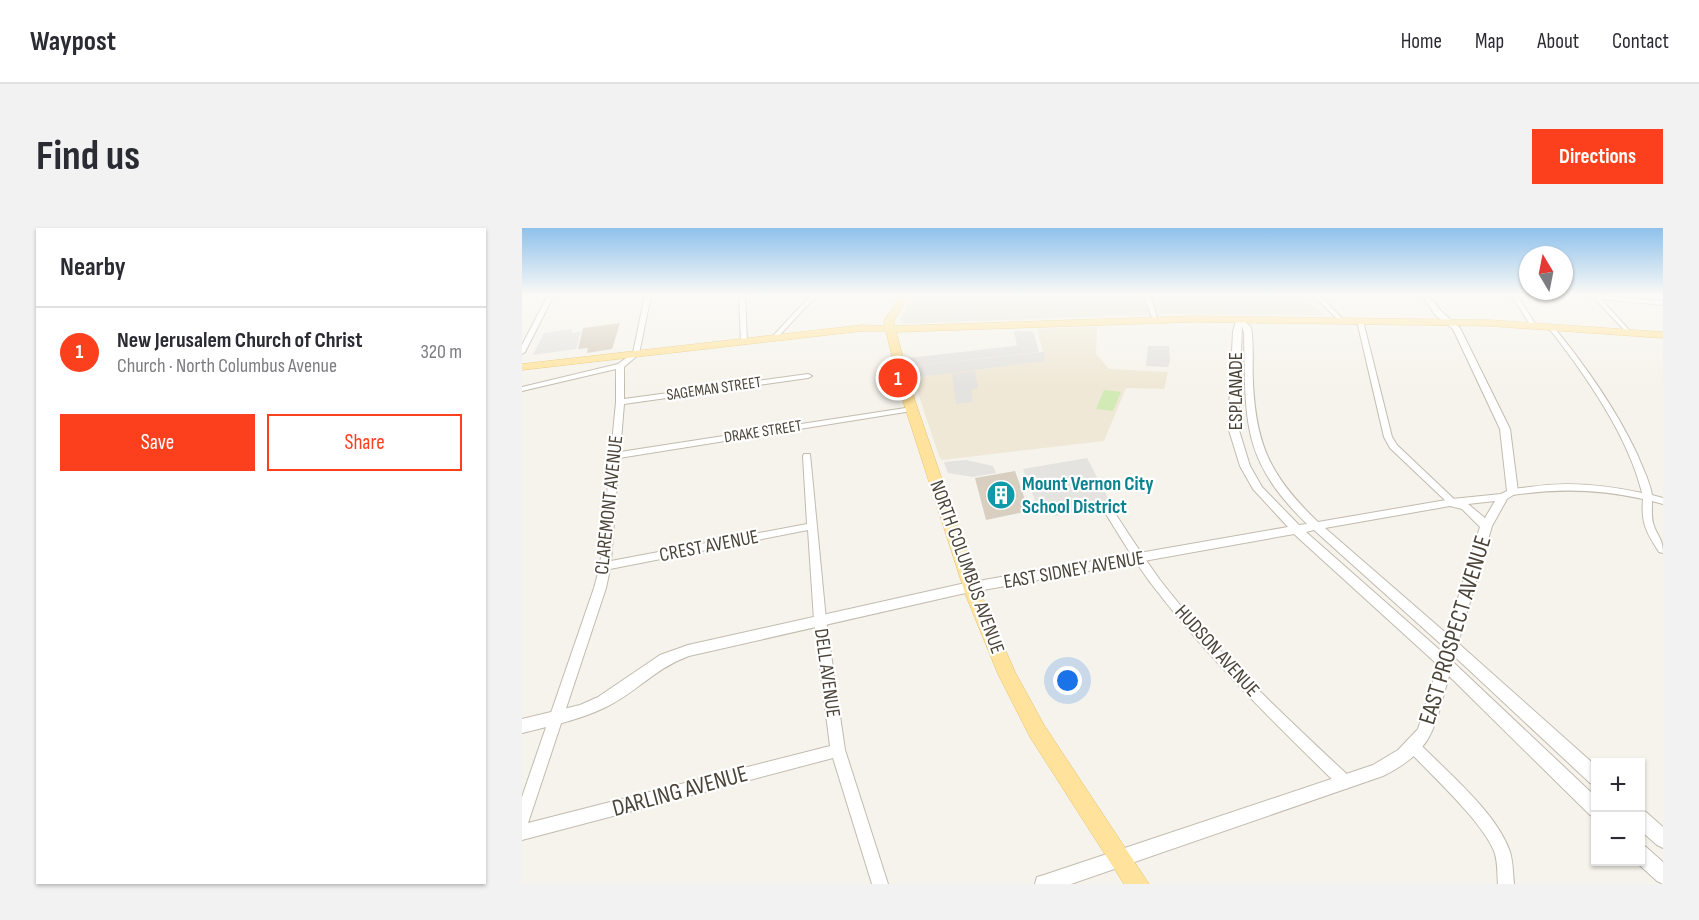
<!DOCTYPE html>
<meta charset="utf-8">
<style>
:root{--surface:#fff;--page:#f2f2f3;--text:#2b2b33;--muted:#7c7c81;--line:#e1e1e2;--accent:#fc3f1d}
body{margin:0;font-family:"Sofia Sans Condensed",sans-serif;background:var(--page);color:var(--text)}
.controls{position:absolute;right:18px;bottom:18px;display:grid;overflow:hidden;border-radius:0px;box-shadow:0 2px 4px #0004}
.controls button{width:54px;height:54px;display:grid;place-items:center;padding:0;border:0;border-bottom:2px solid var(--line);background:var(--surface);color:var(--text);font:30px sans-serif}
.compass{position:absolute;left:997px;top:18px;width:54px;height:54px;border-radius:50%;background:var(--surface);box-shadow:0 2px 4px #0004;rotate:350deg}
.you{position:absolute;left:546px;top:453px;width:21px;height:21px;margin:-15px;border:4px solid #fff;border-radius:50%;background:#1a73e8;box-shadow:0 0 0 9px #1a73e833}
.badge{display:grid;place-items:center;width:39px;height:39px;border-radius:50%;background:var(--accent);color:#fff;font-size:20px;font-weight:700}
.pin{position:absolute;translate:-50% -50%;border:3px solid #fff;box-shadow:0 2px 6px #0006}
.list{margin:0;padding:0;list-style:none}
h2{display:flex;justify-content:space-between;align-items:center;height:78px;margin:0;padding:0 24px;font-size:26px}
h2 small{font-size:20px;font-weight:400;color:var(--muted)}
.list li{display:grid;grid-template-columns:39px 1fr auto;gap:18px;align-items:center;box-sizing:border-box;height:90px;padding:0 24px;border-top:2px solid var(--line)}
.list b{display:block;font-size:22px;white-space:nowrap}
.list p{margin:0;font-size:20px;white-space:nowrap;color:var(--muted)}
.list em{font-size:20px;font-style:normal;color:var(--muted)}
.actions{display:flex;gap:12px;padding:18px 24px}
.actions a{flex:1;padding:14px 0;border:2px solid var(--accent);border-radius:0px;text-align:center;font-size:21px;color:var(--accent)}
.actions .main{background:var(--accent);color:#fff}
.map{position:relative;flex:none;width:1141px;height:656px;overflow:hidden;border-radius:0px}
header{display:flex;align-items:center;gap:36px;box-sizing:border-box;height:84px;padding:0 30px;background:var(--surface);border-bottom:2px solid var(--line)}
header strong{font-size:28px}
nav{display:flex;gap:33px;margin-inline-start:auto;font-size:21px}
.intro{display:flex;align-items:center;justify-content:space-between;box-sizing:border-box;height:144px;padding:0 36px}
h1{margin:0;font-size:42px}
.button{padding:15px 27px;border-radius:0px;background:var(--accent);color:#fff;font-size:21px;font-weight:700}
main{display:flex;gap:36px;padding:0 36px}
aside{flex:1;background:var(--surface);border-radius:0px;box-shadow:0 2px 4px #0004}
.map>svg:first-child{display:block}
.residential{fill:#eae5da}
.education{fill:#efe8d6}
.green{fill:#d2eab5}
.parking{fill:#e5e3e0}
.building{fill:#d8cfc1}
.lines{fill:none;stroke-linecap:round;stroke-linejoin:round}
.minor-casing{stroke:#c2bbae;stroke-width:2}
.tertiary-casing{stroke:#c2bbae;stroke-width:2}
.primary-casing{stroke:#e6c16a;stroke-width:1}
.minor{fill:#fff;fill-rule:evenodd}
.tertiary{fill:#fff;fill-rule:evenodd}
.primary{fill:#ffe39c;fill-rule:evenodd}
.labels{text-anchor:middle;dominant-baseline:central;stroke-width:4.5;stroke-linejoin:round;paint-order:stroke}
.far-street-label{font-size:16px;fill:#4b4439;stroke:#fff}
.street-label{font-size:20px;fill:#4b4439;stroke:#fff}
.culture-label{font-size:20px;font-weight:bold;fill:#0d838f;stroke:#fff;text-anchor:start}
.near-street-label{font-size:24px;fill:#4b4439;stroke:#fff}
</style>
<header>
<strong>Waypost</strong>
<nav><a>Home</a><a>Map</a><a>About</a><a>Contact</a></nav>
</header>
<div class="intro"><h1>Find us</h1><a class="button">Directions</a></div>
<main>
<aside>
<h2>Nearby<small></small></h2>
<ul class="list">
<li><span class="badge">1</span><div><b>New Jerusalem Church of Christ</b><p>Church · North Columbus Avenue</p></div><em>320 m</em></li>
</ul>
<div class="actions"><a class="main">Save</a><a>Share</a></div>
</aside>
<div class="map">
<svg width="1141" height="656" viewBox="0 0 1141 656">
<rect width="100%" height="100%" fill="#f6f3ec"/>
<polygon class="residential" points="392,67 783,67 801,87 643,86 381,96 378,91"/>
<polygon class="education" points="575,99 574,126 587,141 646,144 642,161 604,160 582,213 420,232 417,228 387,138 521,124 515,101"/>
<polygon class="green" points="582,162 599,164 591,183 574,181"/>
<g class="parking">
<polygon points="444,67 455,67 450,93 431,94 433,87 439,87"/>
<polygon points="537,67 553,67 556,89 537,89"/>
<polygon points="695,67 717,67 722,86 702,86"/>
<polygon points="50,101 50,105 59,103 54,121 11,127 22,105"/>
<polygon points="492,103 511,103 517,124 388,138 386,130 493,118 495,117"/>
<polygon points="626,118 647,118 648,134 646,139 624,138"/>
<polygon points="522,124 523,133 397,149 395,142 400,137"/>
<polygon points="453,143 456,160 449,162 451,174 434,176 430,146"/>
<polygon points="565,230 589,276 533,288 530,280 517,283 501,241"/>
<polygon points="444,232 471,238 474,245 451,249 426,245 422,234"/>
</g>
<g class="building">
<polygon points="98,95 90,121 65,125 66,120 56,121 61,100"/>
<polygon points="493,243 507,283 464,292 453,250"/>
</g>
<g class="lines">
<g class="minor-casing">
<g id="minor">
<polygon points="26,67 32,67 3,124 0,126 0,117"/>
<path d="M123,67H129L117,126L102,139V171L286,146L290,148L286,150L102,176L98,224L390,179L394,181L390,183L97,230L89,333L285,296L281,228L282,226H288L304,392L323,522L366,656H350L311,530L0,612V569L72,360L78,338L94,174V141L0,163V159L96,136L111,125ZM286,302L292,392L308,518L6,595L84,360L88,341Z"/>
<polygon points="217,67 223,67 225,114 222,116 219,114"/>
<polygon points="289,67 295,67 254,111 250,111 250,109"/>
<polygon points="622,67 628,67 636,93 631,92"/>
<polygon points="791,67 797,67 822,92 822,94 818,94"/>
<polygon points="989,67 995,67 1014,97 1013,98 1009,98"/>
<polygon points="1069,67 1140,73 1141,77 1079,71 1108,103 1108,105 1106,106"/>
<polygon points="838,91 841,93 870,209 875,217 933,272 935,274 933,276 927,276 868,220 862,209 835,93"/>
<path d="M1026,97H1030C1063,137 1094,181 1116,228C1121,241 1128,254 1130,267L1141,270V276L1130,273C1130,282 1129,290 1132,298C1136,309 1141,311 1141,325L1137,324C1124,304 1119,295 1121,271C1076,261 1036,260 991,267L986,264C992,260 1001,260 1008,259C1046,253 1083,257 1120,265C1106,207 1062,145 1026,99Z"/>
<path d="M584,275L587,276C604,302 620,327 638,352C694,424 761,487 828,549L830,554L828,559L823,561L818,559C752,495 687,431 631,358C612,333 596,305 579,278Z"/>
<path d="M892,513L897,515C925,544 975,585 988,624C991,634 991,645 992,656H976C975,646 976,633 972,623C959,592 911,549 887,523L885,519L887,515Z"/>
</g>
</g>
<g class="tertiary-casing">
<g id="tertiary">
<path d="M900,67H906L919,83L938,100L988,201L996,264L985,271L970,298L936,415L1074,538V557L1068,555L932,428L931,434L1074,569V589L1068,587L927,448C912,499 913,522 861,548L549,656H513L515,649L522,647L851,537L876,522L896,501L916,437L772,306L439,366L167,428C133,440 114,465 84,479C58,492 28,498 0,505V491L58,477L76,469L138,427L166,417L439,356L766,299L731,261L718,238L706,199L711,104L714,92L718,90L729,99C732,117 730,137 731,155C734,219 750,250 796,294L930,271L979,266L985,263L978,201L931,101L913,87ZM720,98L722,105C724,192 718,231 785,296L777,297L740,259L728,238L716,199ZM973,273L963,290L946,276ZM928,278L940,281L958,299L925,406L803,300ZM792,302L921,418L920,424L784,304Z"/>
<polygon points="1118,582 1124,584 1141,599 1141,620 1135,617 1118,602"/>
<polygon points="1118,616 1124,619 1141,634 1141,656 1135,653 1114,634 1118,634"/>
</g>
</g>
<g class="primary-casing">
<polygon id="primary" points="380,67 388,67 372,93 372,98 671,88 968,92 1141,104 1141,110 968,98 671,94 374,104 392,170 460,368 493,444 522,497 627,656 602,656 508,509 476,446 444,368 380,170 364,103 340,103 0,142 0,136 340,97 363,98 362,93"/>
</g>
<use href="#minor" class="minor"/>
<use href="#tertiary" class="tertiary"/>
<use href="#primary" class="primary"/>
</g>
<linearGradient id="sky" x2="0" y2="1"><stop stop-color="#8fc1ec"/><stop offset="0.42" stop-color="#fbfaf6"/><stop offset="1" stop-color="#fbfaf6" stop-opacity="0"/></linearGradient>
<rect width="1141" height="159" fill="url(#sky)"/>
<defs>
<g id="building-disc" transform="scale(1.5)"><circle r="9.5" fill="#0f9aa8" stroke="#fff"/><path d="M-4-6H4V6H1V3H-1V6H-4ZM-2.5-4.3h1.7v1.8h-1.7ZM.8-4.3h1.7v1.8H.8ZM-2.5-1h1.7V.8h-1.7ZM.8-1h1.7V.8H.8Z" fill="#fff"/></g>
</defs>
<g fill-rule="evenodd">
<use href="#building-disc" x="479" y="267"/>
</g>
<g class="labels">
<g class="far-street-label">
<text transform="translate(192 161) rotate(-8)">SAGEMAN STREET</text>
<text transform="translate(241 204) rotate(-9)">DRAKE STREET</text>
</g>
<g class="street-label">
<text transform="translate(714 163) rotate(-90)">ESPLANADE</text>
<text transform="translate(87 277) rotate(-84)">CLAREMONT AVENUE</text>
<text transform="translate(187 318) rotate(-11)">CREST AVENUE</text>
<text transform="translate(445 339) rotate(70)">NORTH COLUMBUS AVENUE</text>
<text transform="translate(552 342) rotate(-10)">EAST SIDNEY AVENUE</text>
<text transform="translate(695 423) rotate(48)">HUDSON AVENUE</text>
<text transform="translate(305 445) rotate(82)">DELL AVENUE</text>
</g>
<g class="culture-label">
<text x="500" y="256">Mount Vernon City<tspan x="500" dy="23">School District</tspan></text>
</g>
<g class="near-street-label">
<text transform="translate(933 402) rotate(-73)">EAST PROSPECT AVENUE</text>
<text transform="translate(158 563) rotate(-15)">DARLING AVENUE</text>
</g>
</g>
</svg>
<div class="controls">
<button>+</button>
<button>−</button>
</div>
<svg class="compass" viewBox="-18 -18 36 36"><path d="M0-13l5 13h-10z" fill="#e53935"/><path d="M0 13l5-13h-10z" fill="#7c7c81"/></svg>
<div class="you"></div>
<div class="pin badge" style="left:376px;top:150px">1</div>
</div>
</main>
